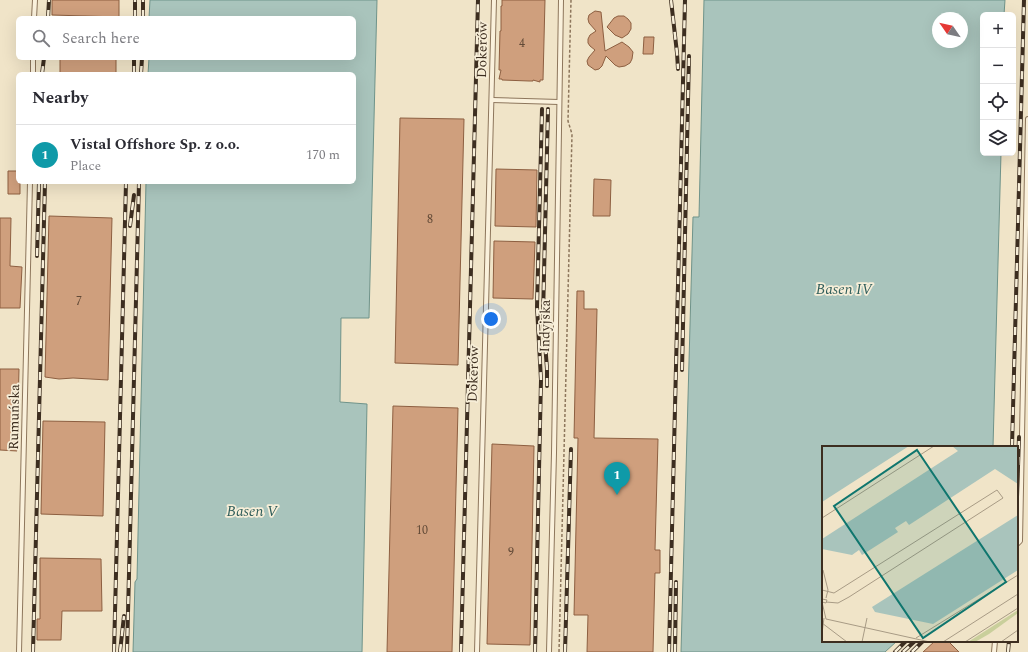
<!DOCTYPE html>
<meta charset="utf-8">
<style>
:root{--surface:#fff;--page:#f7f7f7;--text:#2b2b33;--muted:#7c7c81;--line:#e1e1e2;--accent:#9e2a2b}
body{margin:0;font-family:Spectral,serif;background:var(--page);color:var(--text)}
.controls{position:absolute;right:12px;top:12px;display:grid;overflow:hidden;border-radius:6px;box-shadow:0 4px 16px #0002}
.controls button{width:36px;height:36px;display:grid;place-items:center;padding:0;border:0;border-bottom:1px solid var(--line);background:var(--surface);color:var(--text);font:20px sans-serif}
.compass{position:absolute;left:932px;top:12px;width:36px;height:36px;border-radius:50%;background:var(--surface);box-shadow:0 4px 16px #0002;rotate:304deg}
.you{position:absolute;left:491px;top:319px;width:14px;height:14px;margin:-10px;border:3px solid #fff;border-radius:50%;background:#1a73e8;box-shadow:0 0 0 6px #1a73e833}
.badge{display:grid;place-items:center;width:26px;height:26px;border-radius:50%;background:var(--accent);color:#fff;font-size:13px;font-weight:700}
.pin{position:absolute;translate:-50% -33px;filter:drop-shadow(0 1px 2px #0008)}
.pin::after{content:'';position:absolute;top:21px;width:14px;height:12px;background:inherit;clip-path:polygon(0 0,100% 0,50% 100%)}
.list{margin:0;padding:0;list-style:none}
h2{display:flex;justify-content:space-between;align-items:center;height:52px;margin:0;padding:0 16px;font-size:17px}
h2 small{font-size:13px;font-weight:400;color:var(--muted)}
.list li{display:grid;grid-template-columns:26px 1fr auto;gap:12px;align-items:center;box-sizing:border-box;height:60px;padding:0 16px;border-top:1px solid var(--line)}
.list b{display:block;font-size:15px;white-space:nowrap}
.list p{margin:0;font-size:13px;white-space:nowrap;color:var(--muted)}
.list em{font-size:13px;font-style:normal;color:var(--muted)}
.icon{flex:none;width:22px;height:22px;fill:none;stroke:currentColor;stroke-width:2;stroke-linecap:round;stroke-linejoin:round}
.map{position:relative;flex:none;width:1028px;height:652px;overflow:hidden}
.search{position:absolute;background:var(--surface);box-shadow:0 4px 16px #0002;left:16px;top:16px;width:340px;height:44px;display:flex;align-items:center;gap:10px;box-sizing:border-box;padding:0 14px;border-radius:6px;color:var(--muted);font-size:15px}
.panel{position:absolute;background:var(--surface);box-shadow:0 4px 16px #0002;left:16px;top:72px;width:340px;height:112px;border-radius:6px}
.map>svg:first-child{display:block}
.water{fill:#a9c4bc;stroke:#6f938a;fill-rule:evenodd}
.building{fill:#cf9f7d;stroke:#8d5f41}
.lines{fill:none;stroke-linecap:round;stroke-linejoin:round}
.service-casing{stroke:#8d765c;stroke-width:6}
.path{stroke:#8d765c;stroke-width:1.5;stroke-dasharray:3 2;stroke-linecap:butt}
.service{stroke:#faf1dc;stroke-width:4}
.rail-casing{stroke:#3d2e20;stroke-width:4}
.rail{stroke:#f7eed8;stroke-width:2.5;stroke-dasharray:8;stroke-linecap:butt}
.labels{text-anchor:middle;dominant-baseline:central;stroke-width:3.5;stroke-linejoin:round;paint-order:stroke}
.number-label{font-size:12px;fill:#624a37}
.street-label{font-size:14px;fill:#3d2e20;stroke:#f7eed8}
.water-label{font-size:15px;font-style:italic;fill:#2f5d5a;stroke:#f7eed8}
.inset-river{fill:none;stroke:#a9c4bc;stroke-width:2}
.inset-road{fill:none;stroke:#a89b85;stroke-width:1}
.view{fill:#0f766e;fill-opacity:0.15;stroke:#0f766e;stroke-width:2}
.inset-edge{fill:none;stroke:#3d2e20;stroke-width:2}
</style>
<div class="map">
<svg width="1028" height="652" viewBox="0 0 1028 652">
<rect width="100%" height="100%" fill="#f0e4c8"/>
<g class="water">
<polygon points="150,0 377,0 369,318 341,318 340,402 367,404 362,652 133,652 135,582 137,579 146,182 354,182 354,74 148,74 149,58 354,58 354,18 149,18"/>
<path d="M704,0H1005L1004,15H983V153H1001L993,447H823V641H897L885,652H681L693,217H699ZM938,18H962V42H938Z"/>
</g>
<g class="building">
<polygon points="52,0 119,0 119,17 52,15"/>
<polygon points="502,0 545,0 543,80 540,80 540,82 533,80 533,81 529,81 502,80 502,79 499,79 501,70 499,70 500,31 501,31 501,6 502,6"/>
<polygon points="595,11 601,12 605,51 622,42 629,47 633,52 632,59 630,63 625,66 619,67 615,65 606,56 602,66 599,69 595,70 588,65 587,61 589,57 595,50 590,46 588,43 588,39 590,35 596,31 589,23 588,19 589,15"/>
<polygon points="618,16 624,16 628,19 631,23 631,29 628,34 622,38 615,35 607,27 614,18"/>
<polygon points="644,37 654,37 653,54 643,54"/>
<rect x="60" y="58" width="56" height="16"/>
<polygon points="400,118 464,119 458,365 395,363"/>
<polygon points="496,169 537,170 536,227 495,226"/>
<polygon points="8,171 18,171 18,182 20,182 20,194 8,194"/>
<polygon points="594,179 611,180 610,216 593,216"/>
<polygon points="49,216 112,218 108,380 73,378 59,379 45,377"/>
<polygon points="0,218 11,218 10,266 22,267 20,308 0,308"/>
<polygon points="494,241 535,242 533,299 493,298"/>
<polygon points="577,291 584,291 584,309 597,309 594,438 658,439 655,550 660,550 660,573 655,573 653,652 587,652 588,615 574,615 578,438 574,438"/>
<polygon points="0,369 19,369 17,451 0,450"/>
<polygon points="393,406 458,408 452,652 387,652"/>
<polygon points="43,421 105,422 103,516 41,514"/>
<polygon points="492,444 534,446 530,645 487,644"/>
<polygon points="40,558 101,559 102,611 62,611 61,640 37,640 37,619 40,619"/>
<polygon points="935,641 948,641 959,652 923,652"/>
</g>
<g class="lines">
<g class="service-casing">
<g id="service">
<polyline points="34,18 35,0"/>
<polyline points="33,74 33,58"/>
<polyline points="492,100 559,102"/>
<polyline points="1017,544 1020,541 1028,119"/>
<polyline points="19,652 30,182"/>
<polyline points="477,652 494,0"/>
<polyline points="549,652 554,453 561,0"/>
<polyline points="994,652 995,641"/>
</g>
</g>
<polyline class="path" points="559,652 572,134 568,121 571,0"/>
<use href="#service" class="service"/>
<g class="rail-casing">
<g id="rail">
<polyline points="671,0 677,53 678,69"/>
<polyline points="48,18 49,0"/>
<polyline points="135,18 135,0"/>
<polyline points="143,18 143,0"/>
<polyline points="42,74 44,58"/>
<polyline points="134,74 134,58"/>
<polyline points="141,74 142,58"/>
<polyline points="130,226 134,195"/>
<polyline points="37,256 39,182"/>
<polyline points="682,370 689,56"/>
<polyline points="547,386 547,369 543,316 548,109"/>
<polyline points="1012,447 1024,0"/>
<polyline points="1017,497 1019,437"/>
<polyline points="33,652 45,182"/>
<polyline points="114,652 126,182"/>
<polyline points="120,652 124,616"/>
<polyline points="127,652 139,182"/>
<polyline points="461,652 478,0"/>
<polyline points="535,652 541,380 537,307 542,109"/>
<polyline points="565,652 571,449"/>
<polyline points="669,652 685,0"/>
<polyline points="675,652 676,582"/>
<polyline points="895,652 906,641"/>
<polyline points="903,652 915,641"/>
<polyline points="912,652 923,641"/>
<polyline points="1008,652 1009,641"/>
</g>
</g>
<use href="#rail" class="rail"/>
</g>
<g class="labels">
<g class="number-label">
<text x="522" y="43">4</text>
<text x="430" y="219">8</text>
<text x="79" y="301">7</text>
<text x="422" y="530">10</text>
<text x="511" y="552">9</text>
</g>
<g class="street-label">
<text transform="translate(482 50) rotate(-89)">Dokerów</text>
<text transform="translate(545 326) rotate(-89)">Indyjska</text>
<text transform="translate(473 374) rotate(-88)">Dokerów</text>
<text transform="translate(14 417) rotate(-89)">Rumuńska</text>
</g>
<g class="water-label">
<text x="844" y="289">Basen IV</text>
<text x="252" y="511">Basen V</text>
</g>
</g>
<g transform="translate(822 446)">
<rect width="196" height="196" fill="#f0e4c8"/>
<path d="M196,164V167L167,188L153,196H146Z" fill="#c9cf9b"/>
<path d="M0,0H87L0,56ZM130,0H196V38L173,23L87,79L84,75L73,82L76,86L40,109L37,104L30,109L0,103V93L136,5ZM196,69V124L111,178L53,166L50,161Z" fill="#a9c4bc"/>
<path class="inset-river" d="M170,0L196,8"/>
<path class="inset-road" d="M0,72L112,0M1,124L6,144L4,152M0,144L12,147L175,44L181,52L27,151L16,157L4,156M0,153L5,154L4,157L0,156L4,173L108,196M0,177L25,196M0,187L2,172M94,192L196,129M40,196L45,172M121,196L196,148M143,196L196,162M179,196L196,184"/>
<path class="view" d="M95,4L184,136L101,192L12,60Z"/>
<rect width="196" height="196" class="inset-edge"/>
</g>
</svg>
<div class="controls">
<button>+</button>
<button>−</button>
<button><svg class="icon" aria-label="locate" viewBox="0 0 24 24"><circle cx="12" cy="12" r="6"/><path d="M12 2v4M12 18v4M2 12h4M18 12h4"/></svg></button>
<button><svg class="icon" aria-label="layers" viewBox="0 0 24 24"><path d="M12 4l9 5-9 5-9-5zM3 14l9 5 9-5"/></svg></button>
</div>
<svg class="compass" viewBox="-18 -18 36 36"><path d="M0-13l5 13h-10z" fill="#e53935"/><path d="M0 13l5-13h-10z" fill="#7c7c81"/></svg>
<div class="you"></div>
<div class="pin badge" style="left:617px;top:495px;background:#0f9aa8">1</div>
<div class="search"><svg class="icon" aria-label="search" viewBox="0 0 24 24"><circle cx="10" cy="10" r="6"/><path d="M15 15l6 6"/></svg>Search here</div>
<section class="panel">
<h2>Nearby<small></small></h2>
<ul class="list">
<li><span class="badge" style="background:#0f9aa8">1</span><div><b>Vistal Offshore Sp. z o.o.</b><p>Place</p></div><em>170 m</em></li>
</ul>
</section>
</div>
